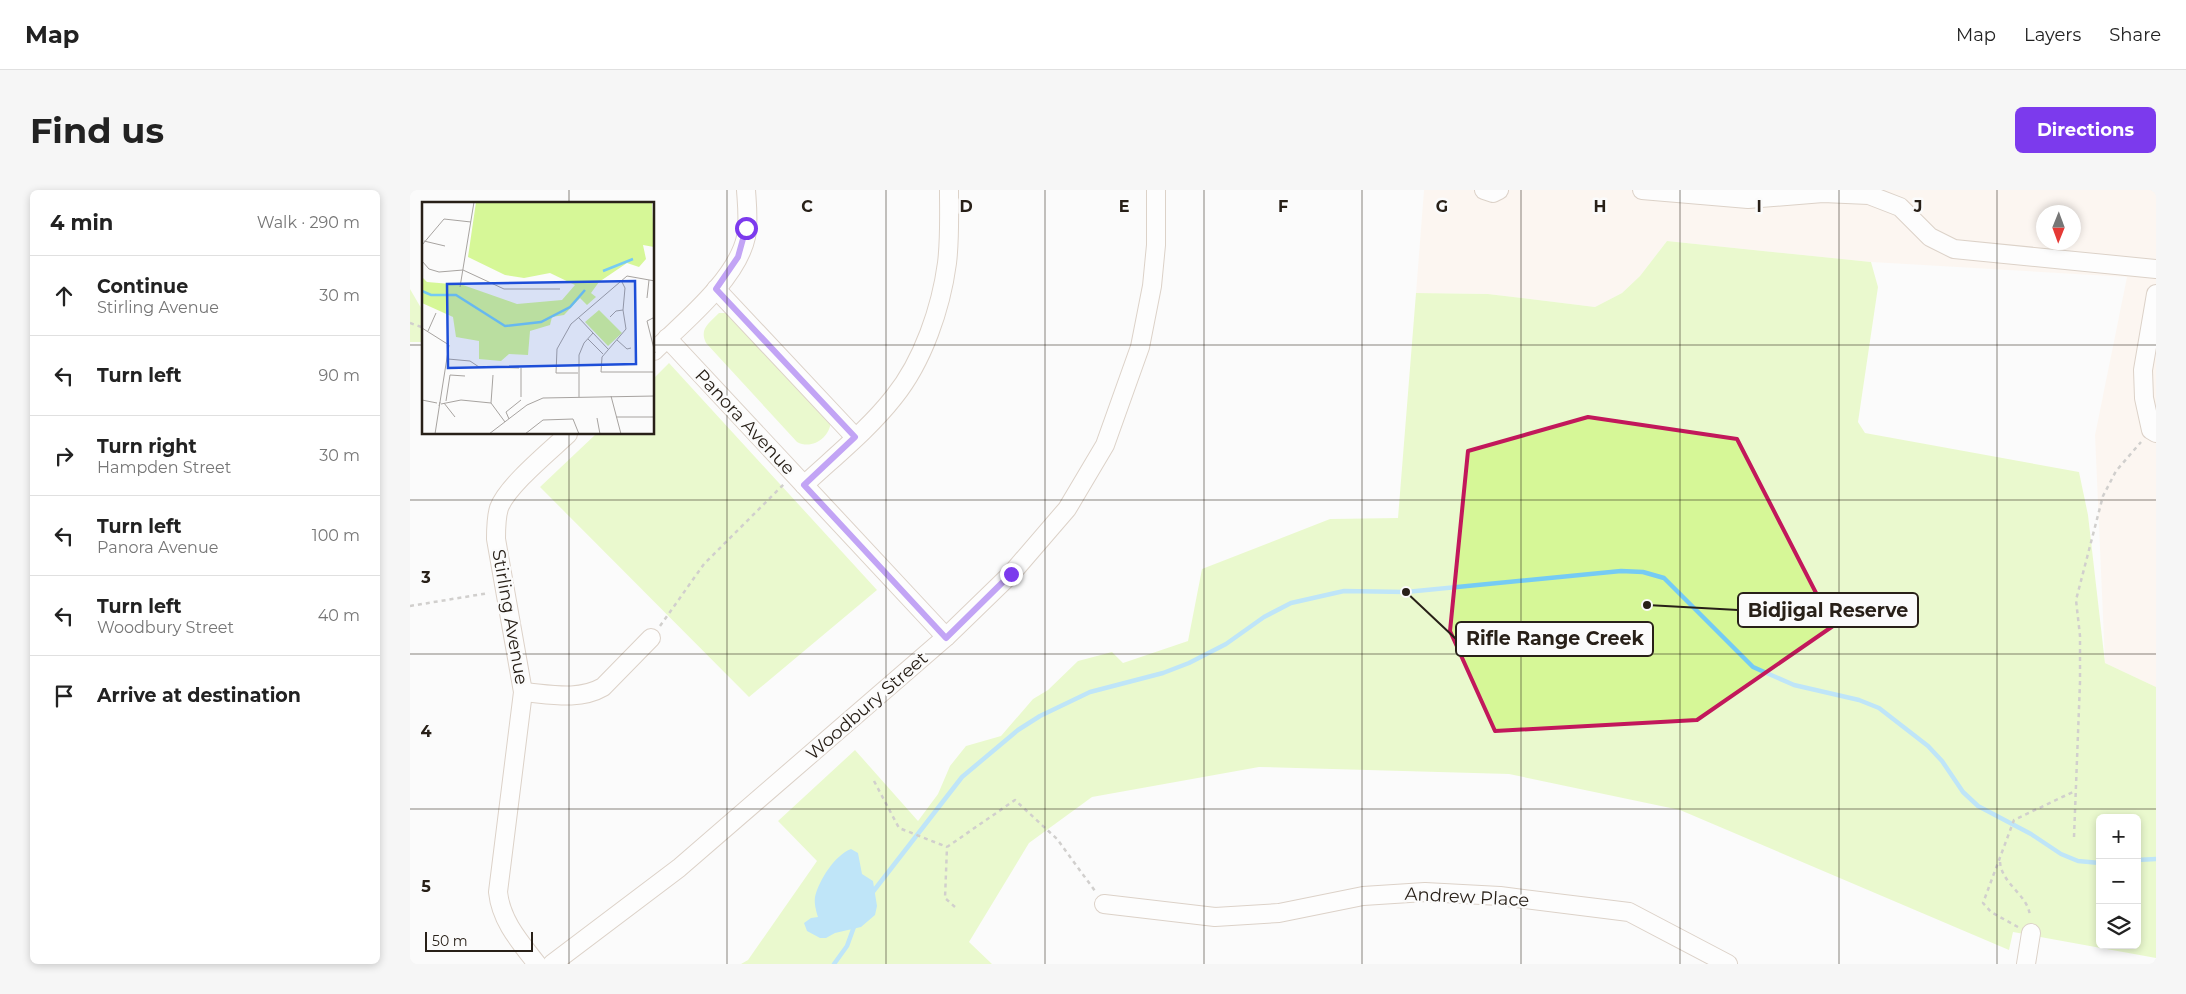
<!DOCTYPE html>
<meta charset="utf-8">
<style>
:root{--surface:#fff;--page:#f6f6f6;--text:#222;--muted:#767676;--line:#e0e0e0;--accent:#7c3aed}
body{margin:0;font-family:Montserrat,sans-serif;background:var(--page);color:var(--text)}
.controls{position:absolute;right:15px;bottom:15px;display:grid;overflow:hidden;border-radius:8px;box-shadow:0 2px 8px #0003}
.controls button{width:45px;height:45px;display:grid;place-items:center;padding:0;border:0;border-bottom:1px solid var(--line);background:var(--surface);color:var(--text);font:25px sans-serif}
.compass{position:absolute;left:1626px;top:15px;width:45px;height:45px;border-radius:50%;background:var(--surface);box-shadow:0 2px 8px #0003;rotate:181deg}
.scale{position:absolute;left:15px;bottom:12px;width:108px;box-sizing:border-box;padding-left:5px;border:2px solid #282018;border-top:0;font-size:14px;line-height:18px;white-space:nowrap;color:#282018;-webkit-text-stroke:4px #fbfbfb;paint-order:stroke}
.stop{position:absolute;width:15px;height:15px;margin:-11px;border:4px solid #7c3aed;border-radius:50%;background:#fff}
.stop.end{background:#7c3aed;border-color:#fff;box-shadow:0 1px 5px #0008}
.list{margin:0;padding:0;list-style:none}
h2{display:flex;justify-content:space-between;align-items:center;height:65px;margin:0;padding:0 20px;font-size:21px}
h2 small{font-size:16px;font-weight:400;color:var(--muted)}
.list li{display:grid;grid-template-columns:32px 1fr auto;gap:15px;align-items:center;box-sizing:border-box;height:80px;padding:0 20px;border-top:1px solid var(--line)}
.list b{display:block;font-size:19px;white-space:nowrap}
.list p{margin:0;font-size:16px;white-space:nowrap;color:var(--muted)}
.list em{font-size:16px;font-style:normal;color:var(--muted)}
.icon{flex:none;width:28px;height:28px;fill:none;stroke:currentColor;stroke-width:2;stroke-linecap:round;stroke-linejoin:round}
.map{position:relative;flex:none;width:1746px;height:774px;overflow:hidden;border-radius:8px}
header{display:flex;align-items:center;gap:30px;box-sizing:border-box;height:70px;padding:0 25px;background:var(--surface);border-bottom:1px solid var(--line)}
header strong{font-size:24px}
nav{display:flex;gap:28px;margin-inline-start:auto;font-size:18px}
.intro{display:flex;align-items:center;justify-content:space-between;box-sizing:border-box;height:120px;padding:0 30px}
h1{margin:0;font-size:35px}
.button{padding:12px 22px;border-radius:8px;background:var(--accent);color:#fff;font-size:18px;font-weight:700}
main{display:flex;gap:30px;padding:0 30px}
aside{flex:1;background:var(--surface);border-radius:8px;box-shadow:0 2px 8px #0003}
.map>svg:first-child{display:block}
.built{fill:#fcf0e5;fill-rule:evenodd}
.green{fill:#d6f797;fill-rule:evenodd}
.water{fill:#75cbf4}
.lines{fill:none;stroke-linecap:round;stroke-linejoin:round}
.stream{stroke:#75cbf4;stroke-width:4.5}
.minor-casing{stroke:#b69f8a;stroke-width:20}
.path{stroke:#9d9a96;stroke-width:2.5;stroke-dasharray:4 4;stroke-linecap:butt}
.minor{stroke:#fff;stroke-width:18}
.route{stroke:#7c3aed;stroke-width:6}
.marked{fill:none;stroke:#c2185b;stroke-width:4;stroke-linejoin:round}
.grid{fill:none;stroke:#282018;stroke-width:1;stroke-opacity:0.55}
.labels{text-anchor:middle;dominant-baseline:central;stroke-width:5;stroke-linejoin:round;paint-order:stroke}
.street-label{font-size:18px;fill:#282018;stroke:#fbfbfb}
.inset-river{fill:none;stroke:#75cbf4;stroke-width:2.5}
.inset-road{fill:none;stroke:#a7a3a0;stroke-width:1}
.view{fill:#1d4ed8;fill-opacity:0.15;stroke:#1d4ed8;stroke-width:2.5}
.inset-edge{fill:none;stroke:#282018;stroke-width:2.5}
.grid-label{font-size:16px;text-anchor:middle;font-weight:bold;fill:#282018;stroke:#fbfbfb;stroke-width:5;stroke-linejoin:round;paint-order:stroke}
.leader{fill:none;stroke:#282018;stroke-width:2}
.callout-dot{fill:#282018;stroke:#fbfbfb;stroke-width:2}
.callout{fill:#fbfbfb;stroke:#282018;stroke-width:2}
.callout-label{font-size:19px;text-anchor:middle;font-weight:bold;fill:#282018}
</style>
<header>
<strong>Map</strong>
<nav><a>Map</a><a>Layers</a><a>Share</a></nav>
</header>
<div class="intro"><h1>Find us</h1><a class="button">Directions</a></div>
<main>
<aside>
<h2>4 min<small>Walk · 290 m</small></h2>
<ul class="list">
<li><svg class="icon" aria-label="ahead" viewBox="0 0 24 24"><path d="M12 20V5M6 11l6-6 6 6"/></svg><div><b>Continue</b><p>Stirling Avenue</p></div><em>30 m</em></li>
<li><svg class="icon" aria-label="left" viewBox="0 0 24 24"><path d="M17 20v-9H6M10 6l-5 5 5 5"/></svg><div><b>Turn left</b></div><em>90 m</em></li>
<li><svg class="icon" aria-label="right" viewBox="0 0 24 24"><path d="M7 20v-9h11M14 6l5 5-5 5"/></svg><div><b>Turn right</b><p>Hampden Street</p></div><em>30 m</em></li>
<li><svg class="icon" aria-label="left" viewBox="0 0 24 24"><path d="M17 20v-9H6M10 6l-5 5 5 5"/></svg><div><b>Turn left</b><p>Panora Avenue</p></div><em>100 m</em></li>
<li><svg class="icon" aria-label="left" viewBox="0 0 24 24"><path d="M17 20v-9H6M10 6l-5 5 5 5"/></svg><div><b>Turn left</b><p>Woodbury Street</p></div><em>40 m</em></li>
<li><svg class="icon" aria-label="arrive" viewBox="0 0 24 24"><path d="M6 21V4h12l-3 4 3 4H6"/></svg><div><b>Arrive at destination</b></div></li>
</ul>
</aside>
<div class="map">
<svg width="1746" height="774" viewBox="0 0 1746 774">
<rect width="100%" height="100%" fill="#fbfbfb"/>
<path class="built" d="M1014,0H1746V497L1695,473L1685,245L1717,87L1461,72L1257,51L1230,86L1212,103L1185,117L1078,104L1006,103ZM1634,22H1664V52H1634Z"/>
<g class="green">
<path d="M1257,51L1461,72L1468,97L1448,232L1455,243L1669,282L1678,325L1695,473L1746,497V768L1603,742L1599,760L1270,620L1099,584L849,577L682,607L619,653L559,752L582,774H331L338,770L407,671L368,631L445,560L508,631L528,604L540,576L556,556L591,546L623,509L638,500L668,471L702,462L713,473L778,451L792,379L920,329L988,328L1006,103L1078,104L1185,117L1212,103L1230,86ZM1690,628H1727V755H1690Z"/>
<polygon points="0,99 14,123 11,152 0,152"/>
<path d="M309,123H317L421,231C420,248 402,260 387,252L296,153C289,139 299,133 309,123Z"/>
<polygon points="259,173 467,400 339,507 130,297 186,244 244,244 244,188"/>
</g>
<path class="water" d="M441,659L448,663L452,684L463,691L467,716L465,725L451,737L425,743L416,748H410L397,741L394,733L401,728L408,727C406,721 404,713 405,707C409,690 425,665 441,659Z"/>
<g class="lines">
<g class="stream">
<polyline points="1727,670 1746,669"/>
<polyline points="462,703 552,587 608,540 630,526 680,502 753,483 779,473 816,454 854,427 881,413 934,401 996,402 1211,381 1233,382 1254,388 1343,477 1384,495 1449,510 1469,518 1518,556 1532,571 1553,602 1568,616 1621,644 1651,664 1668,671 1690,673"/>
<polyline points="424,774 437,756 445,734"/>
</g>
<g class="minor-casing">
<g id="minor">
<polyline points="1074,0 1083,3 1089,0"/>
<polyline points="1232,0 1338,9 1413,3 1459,5 1490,17 1520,47 1544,59 1746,79"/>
<polyline points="306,99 445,247"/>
<polyline points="1746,104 1733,180 1734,208 1741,240 1746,243"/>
<polyline points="257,148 536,447"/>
<path d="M244,161C274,132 327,89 336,47C339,32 337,15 336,0"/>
<path d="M394,295C424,267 459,239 484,207C513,171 531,118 537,73C540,49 539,24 539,0"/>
<path d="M113,502C139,504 169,511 193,497L241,448"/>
<polyline points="694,714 805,727 869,723 953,706 1015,702 1090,706 1219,722 1318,774"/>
<path d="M127,774C110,752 91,731 88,702L113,502L86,349C86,338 86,328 89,318C97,296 140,261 158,244"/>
<polyline points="142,774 269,678 536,447 601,384 657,319 695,255 730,157 742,96 746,55 746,0"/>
<polyline points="1616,774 1621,743"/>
</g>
</g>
<g class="path">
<polyline points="0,133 14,138"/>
<polyline points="0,416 79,403"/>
<polyline points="250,436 294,374 374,294"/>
<polyline points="464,591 489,638 537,657"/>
<polyline points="1664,647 1670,492 1670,446 1666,410 1693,306 1706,281 1731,252"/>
<path d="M1590,672C1592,695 1619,705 1620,727"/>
<polyline points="545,717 535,708 537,657 605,610 647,649 685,701"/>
<polyline points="1608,737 1581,722 1573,713 1604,630 1665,601"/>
</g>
<use href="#minor" class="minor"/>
</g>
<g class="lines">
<polyline class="route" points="336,38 328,67 306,99 445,247 394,295 536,448 601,384"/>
</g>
<path d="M0 0H1746V774H0ZM1178,227L1327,249L1423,436L1287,530L1085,541L1040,441L1058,261Z" fill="#fbfbfb" fill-opacity=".55" fill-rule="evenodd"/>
<path class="marked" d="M1178,227L1327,249L1423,436L1287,530L1085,541L1040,441L1058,261Z"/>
<path class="grid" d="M159,0V14M317,0V774M476,0V774M635,0V774M794,0V774M952,0V774M1111,0V774M1270,0V774M1429,0V774M1587,0V774M0,155H14M244,155H1746M159,244V774M0,310H1746M0,464H1746M0,619H1746"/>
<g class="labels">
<g class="street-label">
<text transform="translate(335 232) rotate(47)">Panora Avenue</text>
<text transform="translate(100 427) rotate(80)">Stirling Avenue</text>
<text transform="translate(457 516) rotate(-41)">Woodbury Street</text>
<text transform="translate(1057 707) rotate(3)">Andrew Place</text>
</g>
</g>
<g transform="translate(12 12)">
<rect width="232" height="232" fill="#fbfbfb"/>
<path d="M54,0H230L232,45L221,43L224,57L217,65L205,61L177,80L169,91L174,95L165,103L158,96L142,113L130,115L128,123L108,129L106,153L87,152L79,159L57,157V139L34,135L31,115L0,101V75L5,80L41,83L95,102L140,98L153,83L128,71L102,76L83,73L46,55ZM177,108L200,131L186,144L163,120Z" fill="#d6f797"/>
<path class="inset-river" d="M181,69L211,57M0,89L9,93H34L83,124L119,120L148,105L163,88"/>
<path class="inset-road" d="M2,39L23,44M0,43L22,17L49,20M0,59L7,67L17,70L41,68L82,87H138M199,78L203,86L201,108L204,127L180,155L179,170H233M38,85L52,0M225,96L227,78M156,115L186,147M188,115L194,109L201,108M233,115L225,119L233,151M0,126L27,143L18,200M6,129L14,111M166,137L181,152M195,138L205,147L209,146M26,157L48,159L57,165L97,166M156,171H134L135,147L149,122L205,74L233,79M71,173L69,201L83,220M189,194L199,232M99,195V166M157,195V153L162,141L171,131M0,198L15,201M24,199L28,173L43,174M22,201L33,215M19,202L39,198L69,201M194,215H233M175,216L178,232M87,217L84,210L99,198M13,232L18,200L17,204M67,232L105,203L121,196L233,194M103,232L121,218L151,217L157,232"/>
<path class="view" d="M213,79L214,162L26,166L25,82Z"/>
<rect width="232" height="232" class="inset-edge"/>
</g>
<g class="grid-label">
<text x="397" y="22">C</text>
<text x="556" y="22">D</text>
<text x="714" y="22">E</text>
<text x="873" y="22">F</text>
<text x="1032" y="22">G</text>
<text x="1190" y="22">H</text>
<text x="1349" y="22">I</text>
<text x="1508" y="22">J</text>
<text x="16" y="393">3</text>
<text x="16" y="547">4</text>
<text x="16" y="702">5</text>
</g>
<path class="leader" d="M1237 415L1328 420M996 402L1046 449"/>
<g class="callout-dot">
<circle cx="1237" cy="415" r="5"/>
<circle cx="996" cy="402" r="5"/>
</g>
<g class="callout">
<rect x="1328" y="403" width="180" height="34" rx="5"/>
<rect x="1046" y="432" width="197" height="34" rx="5"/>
</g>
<g class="callout-label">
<text x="1418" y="427">Bidjigal Reserve</text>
<text x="1145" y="455">Rifle Range Creek</text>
</g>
</svg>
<div class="controls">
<button>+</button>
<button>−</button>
<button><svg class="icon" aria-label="layers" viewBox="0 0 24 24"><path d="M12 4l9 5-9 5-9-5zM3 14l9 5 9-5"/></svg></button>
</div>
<svg class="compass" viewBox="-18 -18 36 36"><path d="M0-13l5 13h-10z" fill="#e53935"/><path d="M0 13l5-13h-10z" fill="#767676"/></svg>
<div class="scale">50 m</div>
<div class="stop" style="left:336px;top:38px"></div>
<div class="stop end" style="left:601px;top:384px"></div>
</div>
</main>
